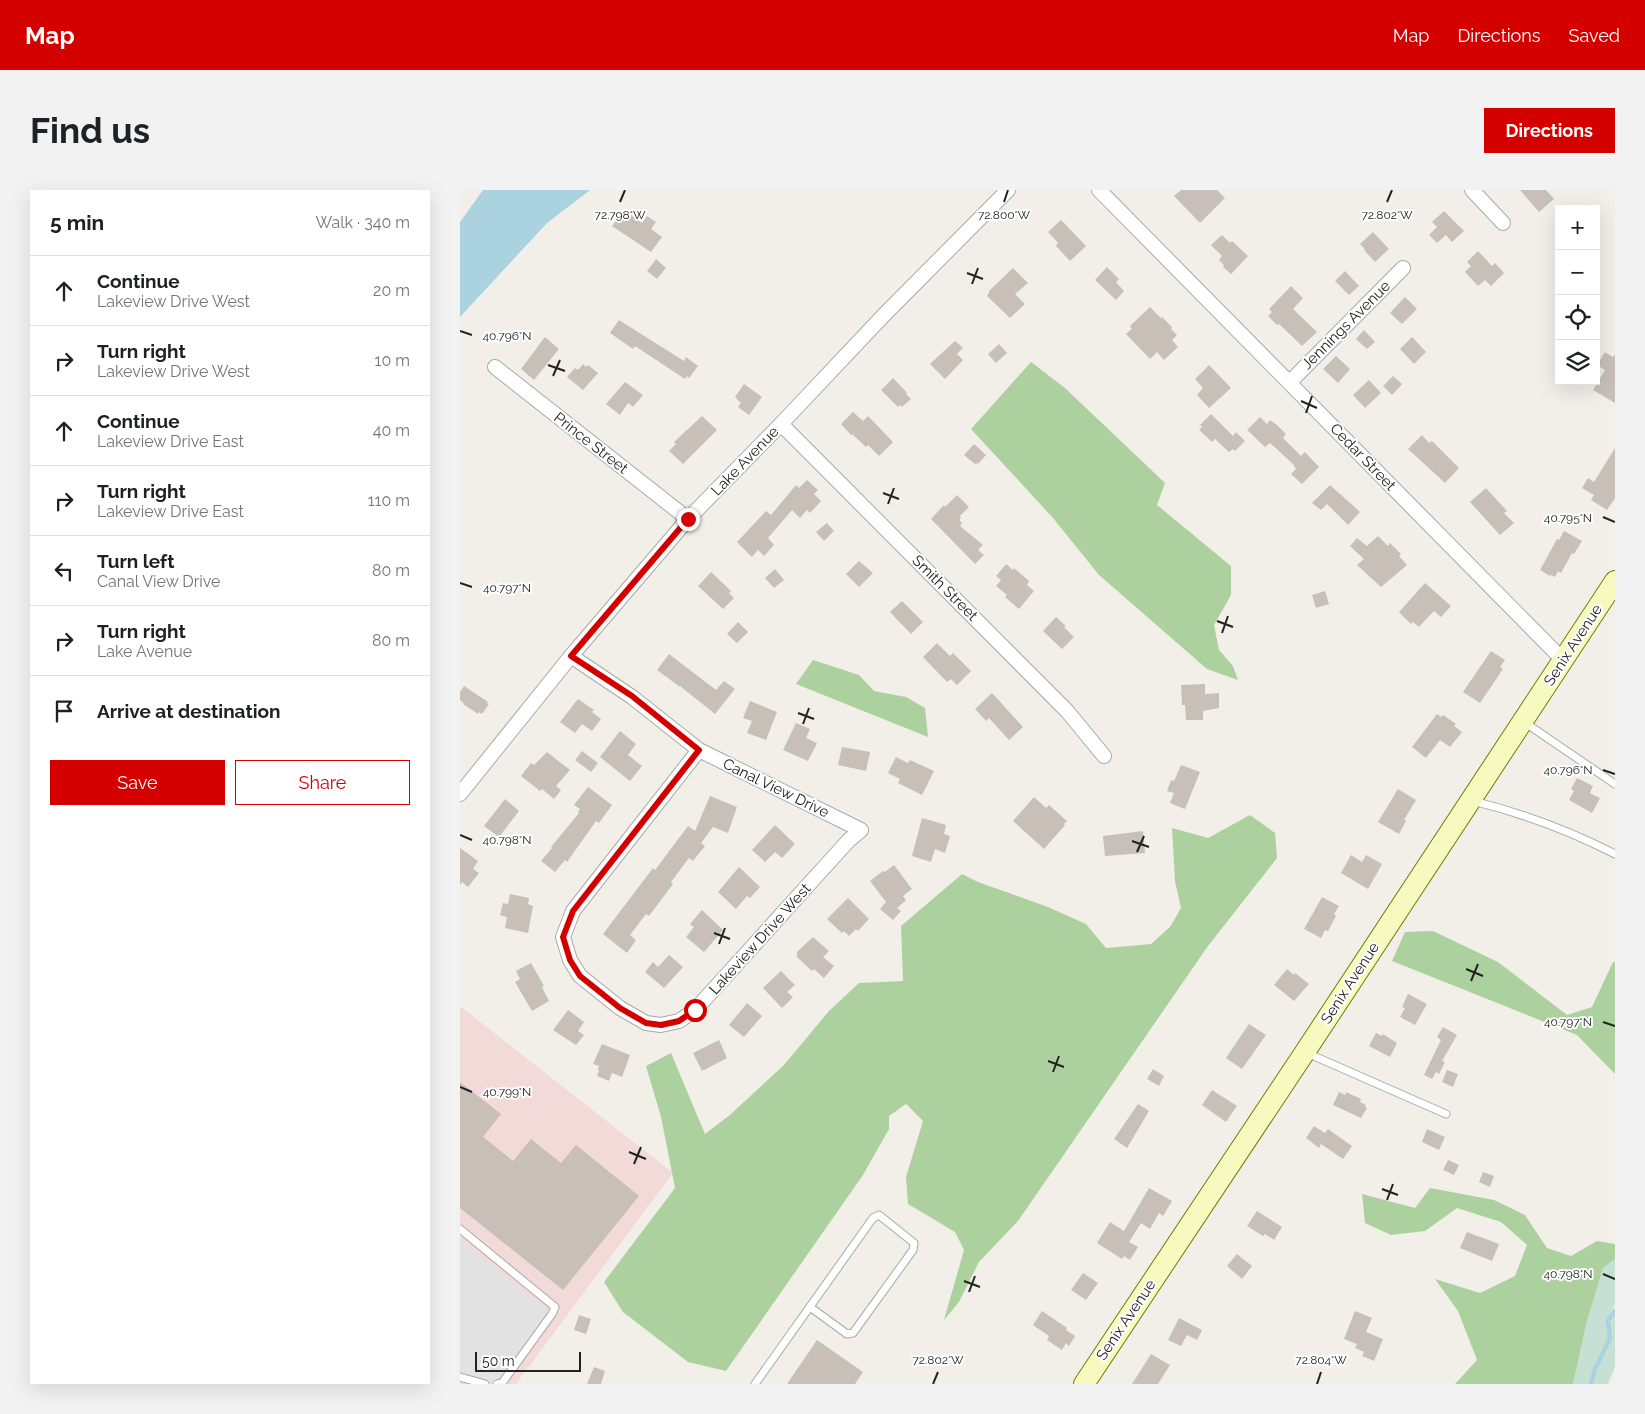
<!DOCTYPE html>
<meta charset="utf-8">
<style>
:root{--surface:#fff;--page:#f2f2f2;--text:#202124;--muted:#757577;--line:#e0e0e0;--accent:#d40000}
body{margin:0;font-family:Raleway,sans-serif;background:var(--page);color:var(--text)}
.controls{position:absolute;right:15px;top:15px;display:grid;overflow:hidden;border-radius:0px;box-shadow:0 5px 20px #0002}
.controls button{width:45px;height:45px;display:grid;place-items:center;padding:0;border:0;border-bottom:1px solid var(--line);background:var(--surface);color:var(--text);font:25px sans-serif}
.scale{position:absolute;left:15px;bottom:12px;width:106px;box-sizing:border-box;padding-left:5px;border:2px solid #222;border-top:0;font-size:14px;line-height:18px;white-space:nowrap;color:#222;-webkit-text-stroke:4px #fff;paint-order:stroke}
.stop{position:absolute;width:15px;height:15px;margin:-11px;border:4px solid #d40000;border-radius:50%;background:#fff}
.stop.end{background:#d40000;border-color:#fff;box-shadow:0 1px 5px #0008}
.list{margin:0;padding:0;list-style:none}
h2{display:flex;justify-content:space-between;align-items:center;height:65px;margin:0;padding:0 20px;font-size:21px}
h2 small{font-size:16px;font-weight:400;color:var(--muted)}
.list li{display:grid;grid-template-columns:32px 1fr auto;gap:15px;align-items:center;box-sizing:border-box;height:70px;padding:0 20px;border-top:1px solid var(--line)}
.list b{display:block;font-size:19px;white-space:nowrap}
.list p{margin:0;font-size:16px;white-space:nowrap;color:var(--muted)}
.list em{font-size:16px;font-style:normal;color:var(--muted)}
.actions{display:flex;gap:10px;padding:15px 20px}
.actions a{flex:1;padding:11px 0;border:1px solid var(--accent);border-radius:0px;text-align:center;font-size:18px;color:var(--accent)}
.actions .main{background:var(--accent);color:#fff}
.icon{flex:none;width:28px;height:28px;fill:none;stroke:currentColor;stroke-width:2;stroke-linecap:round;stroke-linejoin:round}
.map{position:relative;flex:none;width:1155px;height:1194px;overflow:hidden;border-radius:0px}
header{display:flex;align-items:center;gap:30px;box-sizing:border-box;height:70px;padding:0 25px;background:var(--accent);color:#fff}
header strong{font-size:24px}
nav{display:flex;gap:28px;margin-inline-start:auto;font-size:18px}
.intro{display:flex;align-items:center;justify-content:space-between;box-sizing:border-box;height:120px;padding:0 30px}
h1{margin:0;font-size:35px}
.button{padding:12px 22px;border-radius:0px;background:var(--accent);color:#fff;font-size:18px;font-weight:700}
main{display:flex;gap:30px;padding:0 30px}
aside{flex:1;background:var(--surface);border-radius:0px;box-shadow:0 5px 20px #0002}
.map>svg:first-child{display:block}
.commercial{fill:#f2dad9}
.forest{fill:#add19e}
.wetland{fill:#c6e0d4}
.parking{fill:#e2e2e2}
.water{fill:#aad3df}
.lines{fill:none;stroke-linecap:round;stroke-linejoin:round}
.stream{stroke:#aad3df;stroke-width:4.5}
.building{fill:#c7bfb8}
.lane-casing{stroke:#a9a9a9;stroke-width:9}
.street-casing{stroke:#a9a9a9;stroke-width:16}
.secondary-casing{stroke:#707d05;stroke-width:22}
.lane{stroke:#fff;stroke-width:7}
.street{stroke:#fff;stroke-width:14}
.secondary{stroke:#f7fabf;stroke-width:20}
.route{stroke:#d40000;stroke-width:6}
.ticks{fill:none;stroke:#222;stroke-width:2}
.labels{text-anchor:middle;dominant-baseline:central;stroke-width:4;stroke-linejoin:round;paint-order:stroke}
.street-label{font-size:15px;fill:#222;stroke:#fff}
.ticks-label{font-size:12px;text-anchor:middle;fill:#222;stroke:#fff;stroke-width:4;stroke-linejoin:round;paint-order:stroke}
</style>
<header>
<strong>Map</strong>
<nav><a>Map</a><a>Directions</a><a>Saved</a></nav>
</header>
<div class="intro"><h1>Find us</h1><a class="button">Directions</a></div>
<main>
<aside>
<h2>5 min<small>Walk · 340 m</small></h2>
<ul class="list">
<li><svg class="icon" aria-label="ahead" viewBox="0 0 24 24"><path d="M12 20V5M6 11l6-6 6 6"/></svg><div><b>Continue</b><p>Lakeview Drive West</p></div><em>20 m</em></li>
<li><svg class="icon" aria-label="right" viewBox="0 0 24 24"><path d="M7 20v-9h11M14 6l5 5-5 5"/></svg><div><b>Turn right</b><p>Lakeview Drive West</p></div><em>10 m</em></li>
<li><svg class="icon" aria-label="ahead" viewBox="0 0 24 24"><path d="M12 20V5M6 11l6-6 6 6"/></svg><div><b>Continue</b><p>Lakeview Drive East</p></div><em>40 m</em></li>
<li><svg class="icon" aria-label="right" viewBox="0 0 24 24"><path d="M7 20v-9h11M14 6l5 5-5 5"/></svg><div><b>Turn right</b><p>Lakeview Drive East</p></div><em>110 m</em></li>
<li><svg class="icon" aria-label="left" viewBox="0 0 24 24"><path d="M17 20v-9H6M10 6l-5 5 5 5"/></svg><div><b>Turn left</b><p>Canal View Drive</p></div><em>80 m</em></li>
<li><svg class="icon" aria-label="right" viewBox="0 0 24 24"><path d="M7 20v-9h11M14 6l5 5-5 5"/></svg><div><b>Turn right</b><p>Lake Avenue</p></div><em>80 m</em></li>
<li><svg class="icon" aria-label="arrive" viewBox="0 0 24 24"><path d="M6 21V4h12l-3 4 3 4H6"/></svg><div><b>Arrive at destination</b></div></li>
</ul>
<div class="actions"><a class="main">Save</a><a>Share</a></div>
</aside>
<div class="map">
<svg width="1155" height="1194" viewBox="0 0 1155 1194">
<rect width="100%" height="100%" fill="#f2efe9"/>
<polygon class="commercial" points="0,816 213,983 56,1194 0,1194"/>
<g class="forest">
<polygon points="571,172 605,198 705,293 697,315 771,376 771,405 754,435 759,460 773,476 778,490 747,479 639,385 593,328 511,239"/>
<polygon points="353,470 399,485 414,501 446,507 465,518 468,547 336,494"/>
<polygon points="790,625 815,643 817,668 748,756 558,1031 519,1072 499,1112 484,1130 504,1060 495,1042 448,1014 446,987 463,931 446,914 429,926 429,939 403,985 266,1181 228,1172 163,1122 144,1092 215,998 201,927 186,876 211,863 245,944 271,924 324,875 369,821 399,793 443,791 441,736 502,684 518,692 588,717 626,734 646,758 691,754 710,737 721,718 715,691 712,638 748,648"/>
<polygon points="973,741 1038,772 1107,825 1132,817 1153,772 1155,772 1155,884 1117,845 932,771 945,742"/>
<polygon points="970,998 1034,1010 1065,1025 1087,1058 1111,1066 1137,1051 1155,1054 1155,1069 1143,1078 1113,1194 995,1194 1017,1170 998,1121 975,1089 1020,1103 1055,1086 1067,1055 1041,1032 997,1018 965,1041 931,1045 905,1033 902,1004 955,1018"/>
</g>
<polygon class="wetland" points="1155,1069 1155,1113 1149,1129 1155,1123 1155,1177 1148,1194 1113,1194 1126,1134 1143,1078"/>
<polygon class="parking" points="0,1049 90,1122 38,1194 0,1194"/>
<polygon class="water" points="23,0 130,0 87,33 0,127 0,32"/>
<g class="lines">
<polyline class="stream" points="1131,1194 1135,1179 1150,1148 1148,1130 1155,1121"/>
</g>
<g class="building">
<polygon points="721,0 757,0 765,8 740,33 714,6"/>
<polygon points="1060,0 1086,0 1094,9 1079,22"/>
<polygon points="164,20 182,33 187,26 196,32 191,39 202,47 191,62 152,36"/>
<polygon points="984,21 1004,41 992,52 986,45 977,53 969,45 977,37 972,32"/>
<polygon points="601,30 626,56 610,71 596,56 598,53 588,42"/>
<polygon points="913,42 929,59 915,72 904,60 905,59 900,54"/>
<polygon points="762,45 770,53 772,51 788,66 771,84 763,77 764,75 759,70 762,66 751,55"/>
<polygon points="1018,61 1032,76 1035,73 1044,83 1031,96 1025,90 1018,96 1005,82 1011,76 1007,72"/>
<polygon points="196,69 206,78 197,89 187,81"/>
<polygon points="647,77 659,89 656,92 664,101 656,110 635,90"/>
<polygon points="553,78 568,93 555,104 565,114 550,128 527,106 530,100"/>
<polygon points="885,81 899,96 889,105 875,91"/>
<polygon points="831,96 843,108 833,119 857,142 842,156 819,134 817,135 808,126 812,122 809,119"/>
<polygon points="945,107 957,119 942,134 930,123"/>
<polygon points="690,117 701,128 702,127 712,137 711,139 717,145 712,150 718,157 704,170 697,162 690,169 666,144 672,139 670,136"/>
<polygon points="159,130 224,171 226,167 238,176 229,188 227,186 225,189 175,156 173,159 150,143"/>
<polygon points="904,140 915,152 907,159 896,149"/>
<polygon points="85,147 99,159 74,190 61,179"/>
<polygon points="952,147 966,162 954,174 940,159"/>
<polygon points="495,151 503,158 497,164 503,170 485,189 470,174"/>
<polygon points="539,154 547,163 536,173 528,164"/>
<polygon points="1145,162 1153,167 1155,164 1155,213 1133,200 1145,180 1137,175"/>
<polygon points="876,166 890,179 878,193 863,179"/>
<polygon points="123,174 126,177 128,175 138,183 123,200 107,187 115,178 118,180"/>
<polygon points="749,175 771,198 749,218 737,205 743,198 735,189"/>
<polygon points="933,186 942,194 932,205 923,196"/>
<polygon points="433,188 447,203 446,204 451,209 442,217 440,215 438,217 421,200"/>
<polygon points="909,190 921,203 905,218 893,205"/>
<polygon points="165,192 183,205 173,217 168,213 160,225 146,214"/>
<polygon points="284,194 302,207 289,225 278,217 281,213 275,207"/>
<polygon points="393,222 403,231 408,226 433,252 419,266 408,255 406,257 392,244 391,245 381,234"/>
<polygon points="751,224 773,246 776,242 785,251 775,261 773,259 769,262 755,249 752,252 739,240 742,237 740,235"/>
<polygon points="242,226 257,240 223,274 209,261 216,254 214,252"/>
<polygon points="800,227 807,234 810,230 817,235 826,244 823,248 841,266 845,262 859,277 842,294 831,284 836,279 833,274 810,253 805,257 787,240"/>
<polygon points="962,245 969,253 972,251 999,278 985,293 948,259"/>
<polygon points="514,254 526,265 518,274 516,273 515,274 504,265"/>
<polygon points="1155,258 1155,308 1147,320 1131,310 1134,305 1122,298 1128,288 1134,292"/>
<polygon points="347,290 358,300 354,304 361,311 350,323 347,320 340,328 332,320 308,348 314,355 304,366 298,360 292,367 277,352 306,321 311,325 336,295 339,298"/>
<polygon points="870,295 900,322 888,335 867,314 861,320 852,313"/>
<polygon points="1026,298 1047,321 1044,323 1054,333 1040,345 1010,312"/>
<polygon points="497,305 509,317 500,326 501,328 499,330 502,333 500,336 523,355 518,360 524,365 515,374 471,329 484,315 485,317"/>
<polygon points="367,333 374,341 364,351 356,342"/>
<polygon points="1104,341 1122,351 1114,364 1112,363 1101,383 1098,381 1095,387 1091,385 1090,386 1080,380 1097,349 1099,350"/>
<polygon points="918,346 928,356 930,353 941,364 939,366 947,375 921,397 897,375 904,369 890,356 897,348 907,356"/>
<polygon points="399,371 413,383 399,397 386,384"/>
<polygon points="546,374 553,380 554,378 569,391 567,395 574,401 559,419 545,407 547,405 536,396 541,390 536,386"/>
<polygon points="315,379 324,390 314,398 305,388"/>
<polygon points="251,382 271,401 269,403 274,408 263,419 238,396"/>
<polygon points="965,393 991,416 981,427 974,421 959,437 953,432 951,434 939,422"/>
<polygon points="865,401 869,414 856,418 852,405"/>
<polygon points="442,411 463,432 451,444 430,422"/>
<polygon points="596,427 606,436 604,437 614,447 602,459 583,441"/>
<polygon points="278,432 288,442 277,453 267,444"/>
<polygon points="477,453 490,466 493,463 511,481 497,495 491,489 487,492 463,467"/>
<polygon points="1031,461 1045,470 1040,477 1043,479 1020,513 1003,502"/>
<polygon points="209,464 256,500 264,491 275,499 255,524 220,496 220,497 197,480"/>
<polygon points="745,494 745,504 759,503 759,518 743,521 743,530 726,530 725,515 722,515 721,495"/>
<polygon points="4,496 28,512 27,514 29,514 22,524 19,522 18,524 3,514 4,513 0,510 0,502"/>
<polygon points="532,503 563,537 549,550 529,528 526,531 515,519"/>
<polygon points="118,509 134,520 132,522 141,529 132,541 122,534 115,543 100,532"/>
<polygon points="290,511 317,522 306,550 287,543 292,531 283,528"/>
<polygon points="977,524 981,527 983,525 996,534 994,536 1002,542 990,557 980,550 966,568 952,557"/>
<polygon points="336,533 350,539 346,548 357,553 348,571 323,560"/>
<polygon points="160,541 176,554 168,565 182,576 170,591 140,567"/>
<polygon points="382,557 410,562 406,581 378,575"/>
<polygon points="122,561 138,573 131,582 115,570"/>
<polygon points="87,562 110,580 96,596 101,600 94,609 82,599 80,601 61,586 71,573 74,575"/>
<polygon points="436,567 448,573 450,570 474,581 462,605 438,593 440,589 428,583"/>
<polygon points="721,575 740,582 725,619 710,613 714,603 707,601 711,590 714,591"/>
<polygon points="1117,588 1133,596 1130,603 1140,608 1132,623 1109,610 1114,601 1111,599"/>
<polygon points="128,597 152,615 139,633 136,631 107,672 105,670 95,682 81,671 92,658 91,657 119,623 118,622 120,619 114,615"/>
<polygon points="938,599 956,610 944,630 946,631 939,644 918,632"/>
<polygon points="250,606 277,617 268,643 253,637 241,653 245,656 233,671 229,668 211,692 213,694 189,726 186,724 170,745 176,750 167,763 143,744 193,678 195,680 228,636 235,641"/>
<polygon points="574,607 586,618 589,615 607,631 604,634 605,635 584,659 553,631"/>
<polygon points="45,609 59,621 39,647 24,636"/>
<polygon points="462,628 486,635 484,644 490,646 485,663 475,659 471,672 452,666"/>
<polygon points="315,635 335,654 322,668 315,662 305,672 292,660"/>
<polygon points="683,641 685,663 645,666 643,646"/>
<polygon points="0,658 18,671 13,679 19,683 8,697 2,692 0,695"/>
<polygon points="891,665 902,672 906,665 922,674 908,699 881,683"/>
<polygon points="434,675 452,699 443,706 446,710 437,718 441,721 433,730 420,719 426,712 410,691 423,681 425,682"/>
<polygon points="279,677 300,697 290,708 287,706 276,719 258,702"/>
<polygon points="50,704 69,708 68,714 73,716 68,743 45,738 47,727 40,725 43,713 48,714"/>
<polygon points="862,707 879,716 874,724 876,726 868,741 865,740 861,748 844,739"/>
<polygon points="388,708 409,729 398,741 396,739 389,746 384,741 382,743 367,729"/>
<polygon points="242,720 263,740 244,762 226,747 234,737 230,734"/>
<polygon points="353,747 369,761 363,767 374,776 364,788 354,779 352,781 337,767 337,762"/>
<polygon points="209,765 223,777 204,798 185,782 193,772 198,777"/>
<polygon points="71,773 84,796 82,797 89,811 72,821 55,792 60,789 56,781"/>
<polygon points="827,779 834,785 835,783 849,794 834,811 814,795"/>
<polygon points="321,781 335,795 327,802 333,807 322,818 303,798"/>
<polygon points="948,804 967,814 955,835 940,827 945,818 942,817"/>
<polygon points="287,813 302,826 284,847 269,835"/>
<polygon points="108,820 124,832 118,841 124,845 116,855 93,840"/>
<polygon points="789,834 806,845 782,879 766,868"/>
<polygon points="983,837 997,845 982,871 985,872 979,884 976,882 972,889 964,885 981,850 977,847"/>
<polygon points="916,843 922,846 923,844 937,853 930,867 909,856"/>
<polygon points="259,850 267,868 242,881 233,863"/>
<polygon points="142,854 170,865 162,887 152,883 149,891 137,886 139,881 138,880 139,876 133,874"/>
<polygon points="693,879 704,886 699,896 687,889"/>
<polygon points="987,880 998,884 993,897 982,892"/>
<polygon points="0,892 41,924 23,947 53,971 71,949 101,973 116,955 179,1006 103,1100 0,1018"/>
<polygon points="752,900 777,916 766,932 742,915"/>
<polygon points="879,902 885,905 886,902 901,909 900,912 906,915 905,917 907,918 901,928 873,915"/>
<polygon points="678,914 689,921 667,958 654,949"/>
<polygon points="854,936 865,943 868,939 892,956 883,969 861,954 859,958 846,948"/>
<polygon points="967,939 985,947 979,960 962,952"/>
<polygon points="988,970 999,975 994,985 983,980"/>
<polygon points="1023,982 1034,986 1030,997 1019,992"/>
<polygon points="689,998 712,1011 703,1026 699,1023 690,1039 681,1033 669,1052 678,1057 670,1070 664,1066 662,1069 637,1053 650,1032 664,1041"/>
<polygon points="797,1021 822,1037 814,1050 805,1044 803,1046 787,1036"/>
<polygon points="1007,1042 1039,1054 1032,1071 1000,1058"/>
<polygon points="777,1064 792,1076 782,1089 767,1076"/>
<polygon points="623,1083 638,1093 626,1110 611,1100"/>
<polygon points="582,1121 607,1138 606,1140 615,1146 609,1156 606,1153 602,1160 587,1150 589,1146 573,1135"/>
<polygon points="895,1121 912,1128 906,1142 923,1149 914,1171 902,1166 904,1162 895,1158 897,1154 884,1149"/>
<polygon points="119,1125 131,1129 126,1144 114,1140"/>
<polygon points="719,1128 742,1140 737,1150 727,1145 721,1156 708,1150"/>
<polygon points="357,1150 403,1182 395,1194 327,1194"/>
<polygon points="691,1164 710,1175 698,1194 672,1194"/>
<polygon points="134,1177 145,1181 141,1194 127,1194"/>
</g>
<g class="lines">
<g class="lane-casing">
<g id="lane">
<polyline points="1064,532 1155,594"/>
<path d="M1013,611C1062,623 1110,641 1155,664"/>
<polyline points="847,863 986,924"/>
<polyline points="0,1039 95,1117 92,1124 42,1193 37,1194"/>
<polyline points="0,1187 25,1194"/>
<polyline points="295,1194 413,1028 419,1025 454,1053 453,1060 393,1143 387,1144 350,1117"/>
</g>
</g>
<g class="street-casing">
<g id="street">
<polyline points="639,0 1103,470"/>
<polyline points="1012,0 1043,33"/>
<polyline points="35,177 228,329"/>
<polyline points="830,192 943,78"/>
<polyline points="321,234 607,521 644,566"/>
<polyline points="111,466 172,507 239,560 401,640 389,650 235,820 219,831 201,835 186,833 160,818 120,786 110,770 103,747 113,721 239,560"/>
<polyline points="0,604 111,466 228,329 321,234 423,126 548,0"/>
</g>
</g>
<g class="secondary-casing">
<polyline id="secondary" points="624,1194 845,862 1155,391"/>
</g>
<use href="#lane" class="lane"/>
<use href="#street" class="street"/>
<use href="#secondary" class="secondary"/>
</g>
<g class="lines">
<polyline class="route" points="228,329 111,466 172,506 239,560 113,721 103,747 110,770 120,786 160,818 186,833 201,835 219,831 235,820"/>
</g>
<path class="ticks" d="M160,12L165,0M544,12L548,0M927,12L932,0M507,83L523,89M512,94L518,78M0,141L12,145M88,175L105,181M93,186L100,170M841,211L857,218M846,223L852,206M423,303L439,309M428,314L434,298M1143,327L1155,332M0,393L12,397M757,431L773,437M762,443L768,426M338,523L354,529M343,534L349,518M1143,580L1155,584M0,645L12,650M672,651L689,657M677,662L684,646M254,743L270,749M259,754L265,738M1006,779L1023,786M1011,791L1018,774M1143,832L1155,836M588,871L604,877M593,882L599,866M0,897L12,902M169,962L186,969M174,974L181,957M922,999L938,1005M927,1010L933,994M1143,1084L1155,1089M504,1091L520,1097M509,1102L515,1086M473,1194L478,1182M857,1194L861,1182"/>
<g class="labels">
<g class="street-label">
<text transform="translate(886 135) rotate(-45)">Jennings Avenue</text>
<text transform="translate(131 253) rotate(38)">Prince Street</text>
<text transform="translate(903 267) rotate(46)">Cedar Street</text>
<text transform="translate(285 271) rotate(-46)">Lake Avenue</text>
<text transform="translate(485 398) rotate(45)">Smith Street</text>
<text transform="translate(1113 455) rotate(-57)">Senix Avenue</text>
<text transform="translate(316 598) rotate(26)">Canal View Drive</text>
<text transform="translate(300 749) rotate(-48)">Lakeview Drive West</text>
<text transform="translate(890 793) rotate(-57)">Senix Avenue</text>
<text transform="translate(666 1130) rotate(-56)">Senix Avenue</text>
</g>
</g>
<g class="ticks-label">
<text x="544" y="29">72.800°W</text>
<text x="160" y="29">72.798°W</text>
<text x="927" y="29">72.802°W</text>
<text x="47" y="150">40.796°N</text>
<text x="1108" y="332">40.795°N</text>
<text x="47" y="402">40.797°N</text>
<text x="1108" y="584">40.796°N</text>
<text x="47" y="654">40.798°N</text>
<text x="1108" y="836">40.797°N</text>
<text x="47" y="906">40.799°N</text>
<text x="1108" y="1088">40.798°N</text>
<text x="478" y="1174">72.802°W</text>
<text x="861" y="1174">72.804°W</text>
</g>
</svg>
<div class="controls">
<button>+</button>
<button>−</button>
<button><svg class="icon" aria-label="locate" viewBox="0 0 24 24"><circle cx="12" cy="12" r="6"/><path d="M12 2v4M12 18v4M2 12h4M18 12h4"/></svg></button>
<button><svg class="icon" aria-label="layers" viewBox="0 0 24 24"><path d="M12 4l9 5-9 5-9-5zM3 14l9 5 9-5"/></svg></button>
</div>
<div class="scale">50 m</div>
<div class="stop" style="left:235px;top:820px"></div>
<div class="stop end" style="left:228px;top:329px"></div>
</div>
</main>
